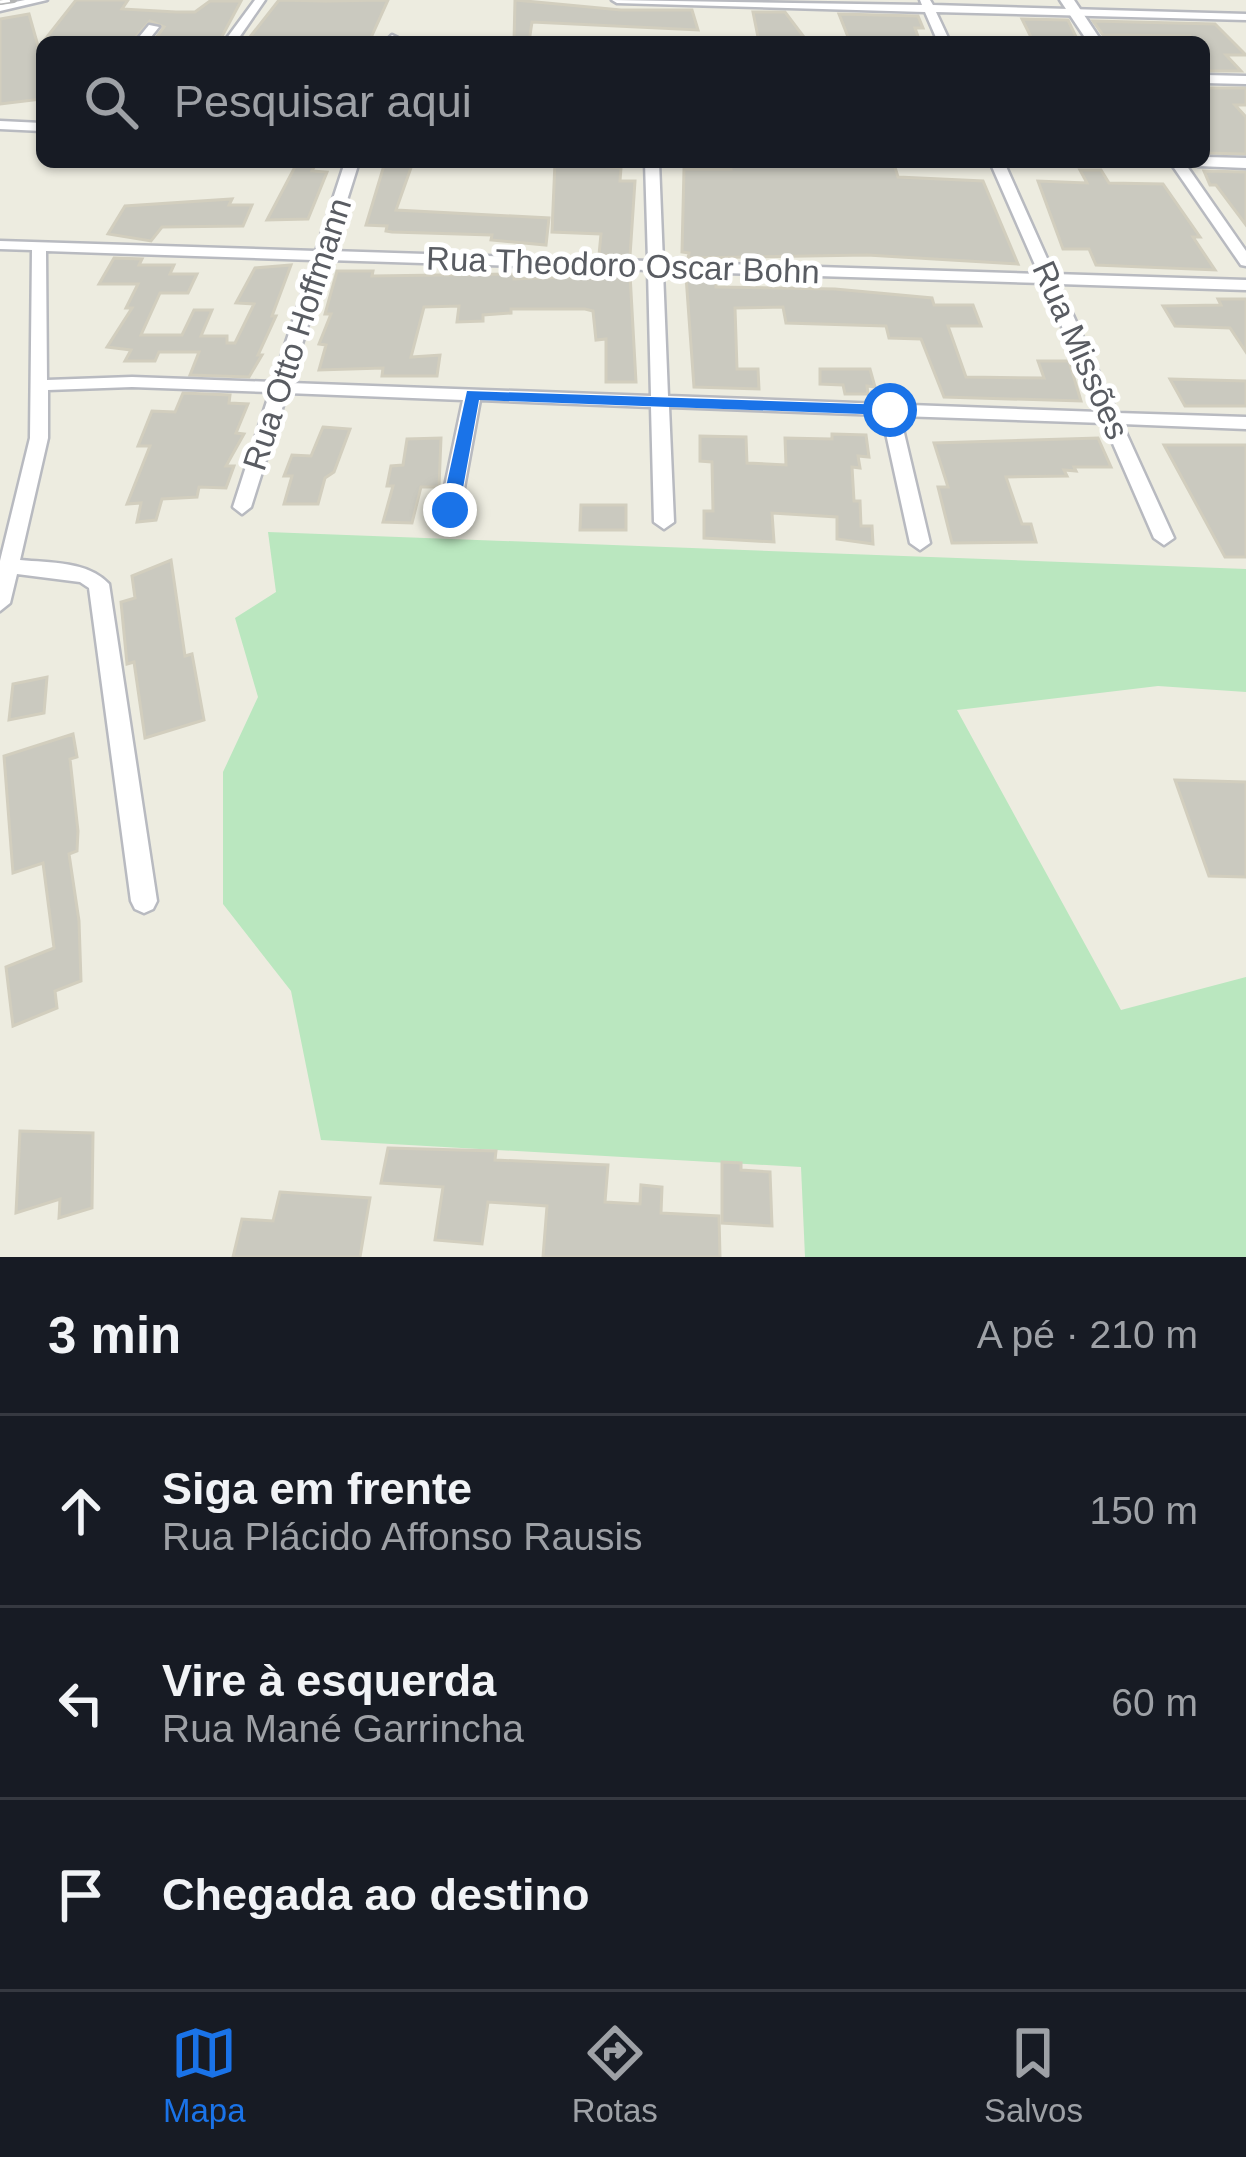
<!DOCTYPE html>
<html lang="pt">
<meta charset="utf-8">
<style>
:root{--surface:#171b24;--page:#20242c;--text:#f1f3f6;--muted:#9ea1a6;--line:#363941;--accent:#1a73e8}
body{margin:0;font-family:Helvetica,sans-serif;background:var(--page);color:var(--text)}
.stop{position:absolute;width:36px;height:36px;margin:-27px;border:9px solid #1a73e8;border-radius:50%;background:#fff}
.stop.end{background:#1a73e8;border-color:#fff;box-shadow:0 3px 12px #0008}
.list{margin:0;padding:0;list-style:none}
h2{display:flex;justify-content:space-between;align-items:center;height:156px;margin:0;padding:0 48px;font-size:51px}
h2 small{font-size:39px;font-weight:400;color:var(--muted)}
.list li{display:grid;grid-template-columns:78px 1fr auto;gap:36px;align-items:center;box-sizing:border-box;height:192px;padding:0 48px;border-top:3px solid var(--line)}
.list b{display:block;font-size:45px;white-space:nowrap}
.list p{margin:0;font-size:39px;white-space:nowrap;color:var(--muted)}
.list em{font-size:39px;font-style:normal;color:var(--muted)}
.icon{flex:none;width:66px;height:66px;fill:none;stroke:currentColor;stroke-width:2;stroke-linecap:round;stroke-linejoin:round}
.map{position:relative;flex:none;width:1246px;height:1257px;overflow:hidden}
.search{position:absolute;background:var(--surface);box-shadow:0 3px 9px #0004;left:36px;right:36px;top:36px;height:132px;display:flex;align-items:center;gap:30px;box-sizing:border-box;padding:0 42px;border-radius:18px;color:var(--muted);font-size:45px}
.sheet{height:732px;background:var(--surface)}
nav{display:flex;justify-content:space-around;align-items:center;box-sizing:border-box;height:168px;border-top:3px solid var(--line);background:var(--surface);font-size:33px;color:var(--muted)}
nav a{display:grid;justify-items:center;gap:6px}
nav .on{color:var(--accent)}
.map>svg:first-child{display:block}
.green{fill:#bae7bf}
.building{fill:#cac9bf;stroke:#d2cebe;stroke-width:3}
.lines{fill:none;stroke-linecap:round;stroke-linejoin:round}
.minor-casing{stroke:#b8bac0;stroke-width:5}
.tertiary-casing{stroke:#b8bac0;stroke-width:5}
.minor{fill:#fff;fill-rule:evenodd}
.tertiary{fill:#fff;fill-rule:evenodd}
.rail-casing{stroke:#b4b5b5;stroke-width:6}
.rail{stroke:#fff;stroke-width:3;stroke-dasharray:10;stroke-linecap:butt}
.route{fill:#1a73e8}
.labels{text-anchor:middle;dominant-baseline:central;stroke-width:10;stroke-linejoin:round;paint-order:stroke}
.far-street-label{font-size:33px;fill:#595c62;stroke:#fff}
</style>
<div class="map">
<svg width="1246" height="1257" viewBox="0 0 1246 1257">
<rect width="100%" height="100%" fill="#edece0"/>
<polygon class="green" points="268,532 1246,569 1246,692 1158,686 957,710 1121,1010 1246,977 1246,1257 805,1257 801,1167 321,1140 291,991 223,904 223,772 258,697 235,618 276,592"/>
<g class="building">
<polygon points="76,0 128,0 122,9 176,12 195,12 210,1 241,1 219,42 153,42 164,27 150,21 131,42 43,42"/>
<polygon points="279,0 326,1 388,0 369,42 246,42"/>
<polygon points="515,0 621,10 692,10 698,30 532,22 529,42 514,42"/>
<polygon points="753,12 785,12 807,41 759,42"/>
<polygon points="29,14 42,60 42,99 0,104 0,19"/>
<polygon points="839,14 918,16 923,28 915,28 920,42 850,42"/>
<polygon points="1022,19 1068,20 1077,39 1040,42 1032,39"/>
<polygon points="1093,21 1215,24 1246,55 1226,55 1241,71 1204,71 1204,42 1195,42 1190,36 1103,35"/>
<polygon points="1204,88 1246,88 1246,105 1235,105 1246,117 1246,154 1204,153"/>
<polygon points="385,162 413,162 396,210 549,218 546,245 491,240 492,235 392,232 386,231 387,226 366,225"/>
<polygon points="555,162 621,168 620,181 635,181 630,256 599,255 601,234 552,232"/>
<polygon points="730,162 894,164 898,177 983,181 1018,264 867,255 688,258 689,253 682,252 684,169 731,169"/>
<polygon points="297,163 316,163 312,171 327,172 308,219 267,220"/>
<polygon points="1080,170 1101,170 1109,183 1163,184 1200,237 1193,237 1215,270 1096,265 1089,249 1063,249 1038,181 1087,183"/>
<polygon points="1204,171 1246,172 1246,225 1216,185 1210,185"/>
<polygon points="232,199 229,205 252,205 243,226 162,227 151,241 108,234 125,206"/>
<polygon points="114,258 142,259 139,265 174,265 170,274 197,274 188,293 160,293 141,335 182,335 194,310 212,310 201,336 227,336 227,343 235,343 254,304 236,303 255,268 291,265 272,316 276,316 258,355 262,355 249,377 190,375 199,352 159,352 155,361 125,361 131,350 107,347 132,308 126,308 138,284 99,284"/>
<polygon points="337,271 373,271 372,276 514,274 514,279 630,274 636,382 606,382 606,339 596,340 593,311 585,309 511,309 511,313 483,315 483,321 457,322 459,306 424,307 411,357 440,355 437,376 382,376 383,368 319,370 326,345 319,344 331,314 325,314"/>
<polygon points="686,276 716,277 716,287 835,289 932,298 934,305 973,305 981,326 948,326 966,377 1044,378 1038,361 1069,361 1081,401 944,397 921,339 889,338 886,326 786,323 783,307 735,308 737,369 758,369 759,389 694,387"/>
<polygon points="1218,299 1246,299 1246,352 1230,328 1175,326 1163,306 1221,305"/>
<polygon points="820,369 870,369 875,387 867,386 868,394 845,394 843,385 820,384"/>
<polygon points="1170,379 1246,381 1246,406 1185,406"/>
<polygon points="183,393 230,395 229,403 248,404 236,433 244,434 226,466 234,466 226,488 199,487 197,497 162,499 156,520 137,522 141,503 127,504 150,446 138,446 152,411 175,412"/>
<polygon points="323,427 350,429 334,472 325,478 318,504 284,504 292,476 284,476 292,455 311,456"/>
<polygon points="832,434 866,435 869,457 858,456 860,468 852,467 854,501 860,501 861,526 872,526 873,544 837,539 837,517 772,513 774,542 704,538 704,511 713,511 712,462 700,461 700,436 746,437 747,463 786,465 785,438 832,439"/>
<polygon points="441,438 439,487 421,487 412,523 383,522 393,486 387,486 391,466 403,465 407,439"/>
<polygon points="1098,438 1111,467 1074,467 1076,471 1064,470 1067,476 1006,477 1022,524 1031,524 1036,542 952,543 938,487 948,487 934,443"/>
<polygon points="1164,445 1246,445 1246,557 1225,557"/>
<polygon points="581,505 626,505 626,530 580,530"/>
<polygon points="171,560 185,656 192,654 204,720 145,738 134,662 127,664 121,602 135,598 132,576"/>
<polygon points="47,677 44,713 9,720 13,684"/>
<polygon points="73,734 77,757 70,759 78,831 77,851 69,854 79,921 81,981 55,991 57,1008 13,1026 6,967 54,948 43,863 13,873 4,756"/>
<polygon points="1175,780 1246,782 1246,877 1209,876"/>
<polygon points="20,1131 93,1133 92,1208 59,1218 60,1199 16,1213"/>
<polygon points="388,1148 496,1151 495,1160 608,1165 605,1202 640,1204 641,1185 662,1187 661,1213 719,1216 720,1257 543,1257 547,1206 488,1202 482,1244 435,1240 443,1187 381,1183"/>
<polygon points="722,1162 741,1163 741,1170 770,1172 772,1226 722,1223"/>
<polygon points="280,1192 370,1198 360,1257 233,1257 242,1219 273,1221"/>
</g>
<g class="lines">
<g class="minor-casing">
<g id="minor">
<polygon points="25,0 47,0 0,11 0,5"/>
<polygon points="255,0 265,0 236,42 224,42"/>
<polygon points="612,0 922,5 920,0 930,0 933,5 1246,14 1246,20 936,12 950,42 938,42 925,12 617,3"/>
<polygon points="149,25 159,27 147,42 135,42"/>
<polygon points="392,35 398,38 397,42 385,42"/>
<polygon points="1204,75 1246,76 1246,84 1204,83"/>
<polygon points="0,121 42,123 42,131 0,129"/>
<path d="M345,162H359L331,251L648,261L645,162H659L663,262L1039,274L990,162H1004L1054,274L1246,280V290L1059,284L1117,413L1246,417V429L1122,424L1174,538L1164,545L1154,538L1104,423L900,416L930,543L920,550L910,543L882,415L669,407L674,522L664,529L654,522L651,407L480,400L460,510L450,517L440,510L463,400L287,393L251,507L242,514L233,507L270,392L132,387L48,390V438L20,560C50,563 88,561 109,584L157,901L153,909L144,913L135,909L131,901L89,588L80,582L17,574L10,603L0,611V561L30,438L32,250L0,249V241L316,251ZM46,251L313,260L273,382L132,377L47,380ZM328,260L648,270L651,396L290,383ZM663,271L1043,283L1099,412L668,396Z"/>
<polygon points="1170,162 1184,162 1246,251 1246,266 1241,265"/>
</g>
</g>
<g class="tertiary-casing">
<g id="tertiary">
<polygon points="1060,0 1074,0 1102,42 1088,42"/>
<polygon points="1204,157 1246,158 1246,168 1198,166 1195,162 1204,162"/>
</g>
</g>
<use href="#minor" class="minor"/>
<use href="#tertiary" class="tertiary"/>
<g class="rail-casing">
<polyline id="rail" points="0,2 14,0"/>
</g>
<use href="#rail" class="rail"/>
</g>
<polygon class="route" points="467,391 890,405 898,410 890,415 479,400 459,510 450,516 441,510"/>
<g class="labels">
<g class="far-street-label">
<text transform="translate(623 265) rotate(2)">Rua Theodoro Oscar Bohn</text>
<text transform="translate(297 334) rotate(-72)">Rua Otto Hoffmann</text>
<text transform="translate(1081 350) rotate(66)">Rua Missões</text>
</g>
</g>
</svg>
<div class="stop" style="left:890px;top:410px"></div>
<div class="stop end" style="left:450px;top:510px"></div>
<div class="search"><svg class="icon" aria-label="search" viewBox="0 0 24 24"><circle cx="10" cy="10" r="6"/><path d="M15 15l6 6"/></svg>Pesquisar aqui</div>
</div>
<section class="sheet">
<h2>3 min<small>A pé · 210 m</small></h2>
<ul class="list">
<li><svg class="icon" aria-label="ahead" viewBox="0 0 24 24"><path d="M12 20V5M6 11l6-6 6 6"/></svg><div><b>Siga em frente</b><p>Rua Plácido Affonso Rausis</p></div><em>150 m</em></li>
<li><svg class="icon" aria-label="left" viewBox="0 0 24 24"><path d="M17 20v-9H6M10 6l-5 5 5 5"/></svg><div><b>Vire à esquerda</b><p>Rua Mané Garrincha</p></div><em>60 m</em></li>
<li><svg class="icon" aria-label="arrive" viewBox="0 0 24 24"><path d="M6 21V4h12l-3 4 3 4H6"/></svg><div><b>Chegada ao destino</b></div></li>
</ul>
</section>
<nav>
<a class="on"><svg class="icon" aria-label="map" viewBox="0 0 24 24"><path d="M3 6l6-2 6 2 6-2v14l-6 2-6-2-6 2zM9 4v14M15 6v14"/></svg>Mapa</a>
<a><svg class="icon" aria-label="directions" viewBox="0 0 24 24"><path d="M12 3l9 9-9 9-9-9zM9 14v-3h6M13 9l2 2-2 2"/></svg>Rotas</a>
<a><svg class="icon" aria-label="saved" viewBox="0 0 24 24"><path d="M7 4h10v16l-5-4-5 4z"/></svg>Salvos</a>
</nav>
